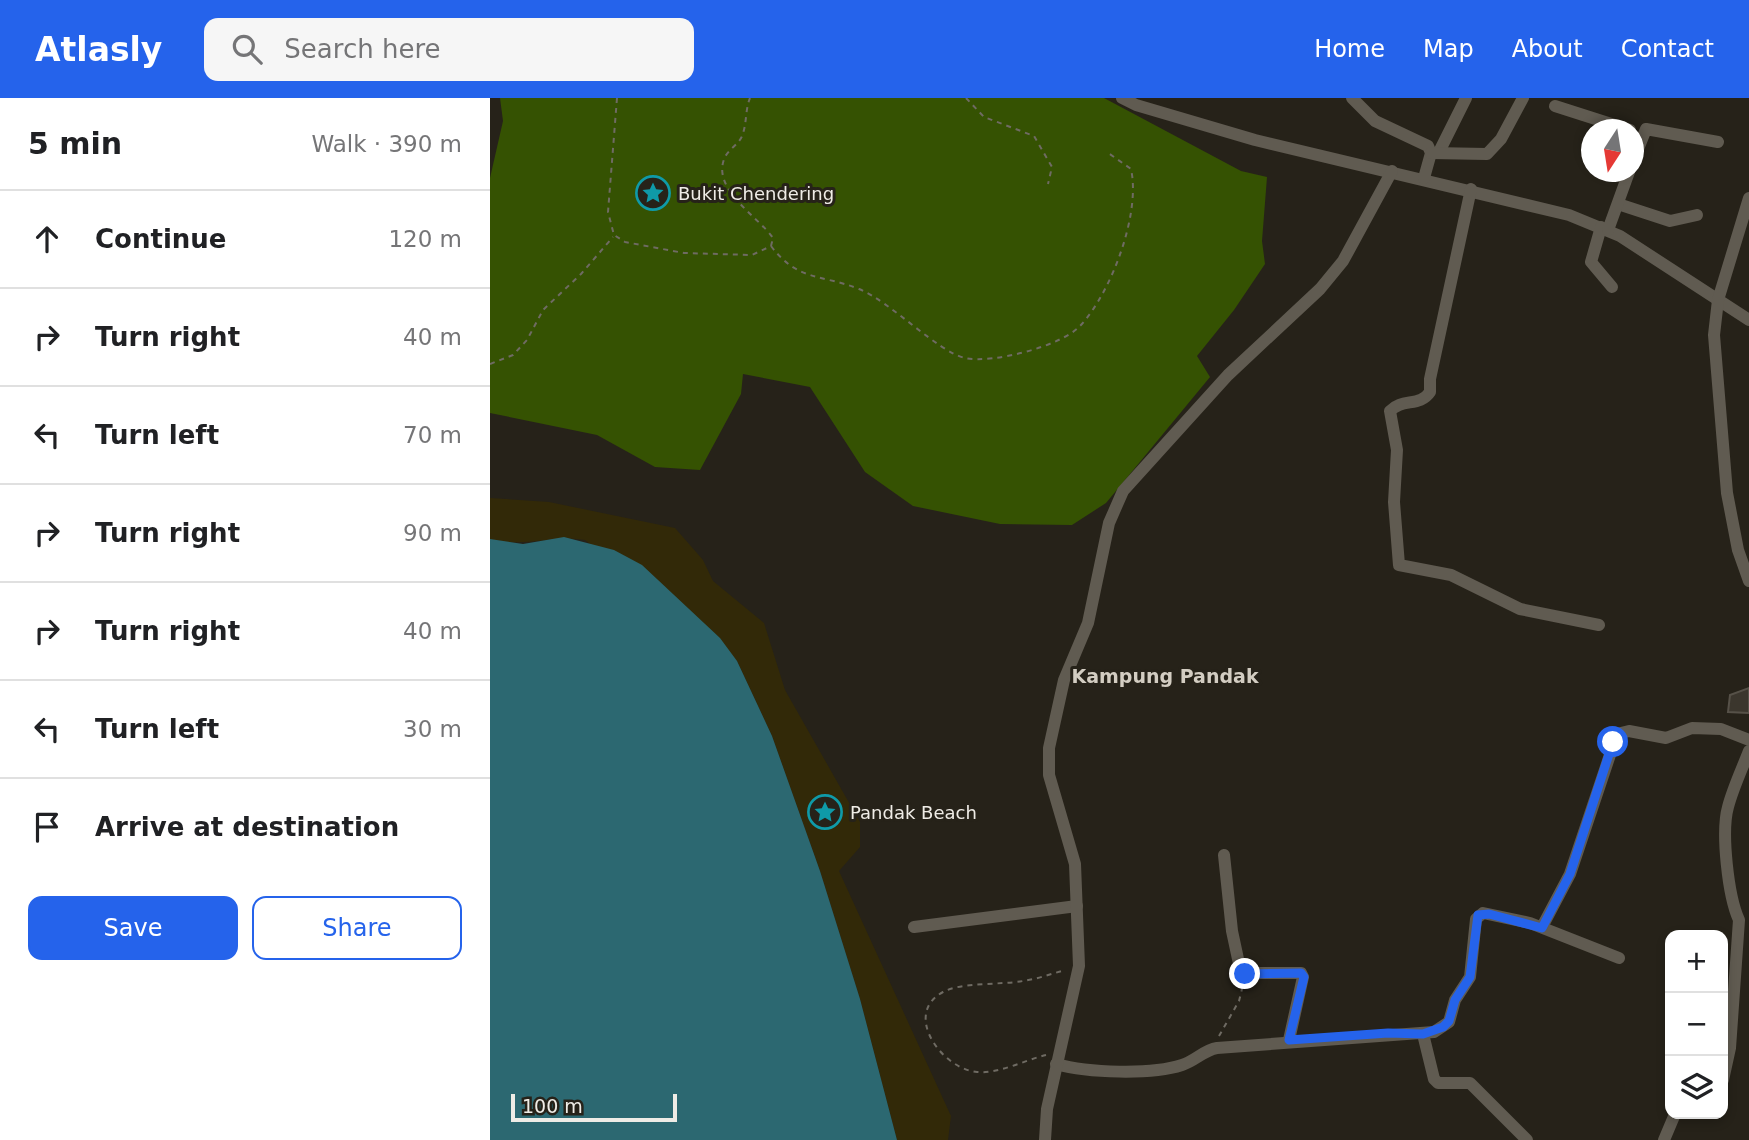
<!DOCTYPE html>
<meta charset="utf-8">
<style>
:root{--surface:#fff;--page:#f6f6f6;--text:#202124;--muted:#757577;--line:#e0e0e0;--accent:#2563eb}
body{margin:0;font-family:"DejaVu Sans",sans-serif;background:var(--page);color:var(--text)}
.controls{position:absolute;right:21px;bottom:21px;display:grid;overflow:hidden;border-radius:14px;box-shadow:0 4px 10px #0003}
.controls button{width:63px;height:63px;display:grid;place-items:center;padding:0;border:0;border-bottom:2px solid var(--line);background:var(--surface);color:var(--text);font:35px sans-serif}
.compass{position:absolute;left:1091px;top:21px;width:63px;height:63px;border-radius:50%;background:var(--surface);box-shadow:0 4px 10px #0003;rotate:192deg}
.scale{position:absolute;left:21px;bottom:18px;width:166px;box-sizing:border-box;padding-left:7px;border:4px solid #efece6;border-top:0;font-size:19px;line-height:24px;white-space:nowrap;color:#efece6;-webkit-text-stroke:5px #262219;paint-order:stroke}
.stop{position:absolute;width:21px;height:21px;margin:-16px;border:5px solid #2563eb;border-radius:50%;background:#fff}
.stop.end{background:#2563eb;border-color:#fff;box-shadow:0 2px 7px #0008}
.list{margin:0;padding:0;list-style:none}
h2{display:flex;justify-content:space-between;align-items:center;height:91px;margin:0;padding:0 28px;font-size:30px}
h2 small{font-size:23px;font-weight:400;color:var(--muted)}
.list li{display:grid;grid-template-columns:46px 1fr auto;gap:21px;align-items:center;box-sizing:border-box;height:98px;padding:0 28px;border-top:2px solid var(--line)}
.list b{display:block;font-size:26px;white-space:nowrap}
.list em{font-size:23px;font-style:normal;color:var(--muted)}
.actions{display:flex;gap:14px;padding:21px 28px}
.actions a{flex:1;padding:16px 0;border:2px solid var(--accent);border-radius:14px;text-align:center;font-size:24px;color:var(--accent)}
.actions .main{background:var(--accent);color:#fff}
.icon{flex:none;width:38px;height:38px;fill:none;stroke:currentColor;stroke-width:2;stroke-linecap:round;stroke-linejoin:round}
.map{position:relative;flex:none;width:1259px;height:1042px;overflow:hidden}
header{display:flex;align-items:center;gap:42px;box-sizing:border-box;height:98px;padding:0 35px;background:var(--accent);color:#fff}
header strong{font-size:33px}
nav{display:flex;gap:38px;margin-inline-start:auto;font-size:24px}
.search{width:490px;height:63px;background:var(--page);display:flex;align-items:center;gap:18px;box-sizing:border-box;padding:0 24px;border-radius:14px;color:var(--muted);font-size:26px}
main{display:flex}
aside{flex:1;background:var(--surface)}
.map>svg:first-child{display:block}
.forest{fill:#355202}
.sand{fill:#322908}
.water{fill:#2c6871}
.building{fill:#3b362d;stroke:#565148;stroke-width:2}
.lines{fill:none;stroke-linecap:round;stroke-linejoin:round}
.path{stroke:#6f6b63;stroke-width:2;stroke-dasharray:5 5;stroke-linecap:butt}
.minor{stroke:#605b51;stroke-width:12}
.route{stroke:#2563eb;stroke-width:9}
.labels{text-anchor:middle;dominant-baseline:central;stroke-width:6;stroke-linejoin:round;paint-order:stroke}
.poi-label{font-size:18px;fill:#efece6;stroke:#262219;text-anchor:start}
.neighbourhood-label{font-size:19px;font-weight:bold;fill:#d3cdc2;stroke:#262219}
</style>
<header>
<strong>Atlasly</strong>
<div class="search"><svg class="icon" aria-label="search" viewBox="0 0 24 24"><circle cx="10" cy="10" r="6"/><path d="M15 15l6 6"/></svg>Search here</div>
<nav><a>Home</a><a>Map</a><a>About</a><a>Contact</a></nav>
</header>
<main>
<aside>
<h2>5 min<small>Walk · 390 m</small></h2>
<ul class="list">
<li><svg class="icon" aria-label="ahead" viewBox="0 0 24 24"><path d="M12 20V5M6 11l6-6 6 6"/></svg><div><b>Continue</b></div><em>120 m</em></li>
<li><svg class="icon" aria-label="right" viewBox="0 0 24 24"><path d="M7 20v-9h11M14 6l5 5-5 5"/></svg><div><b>Turn right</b></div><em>40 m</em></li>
<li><svg class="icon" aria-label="left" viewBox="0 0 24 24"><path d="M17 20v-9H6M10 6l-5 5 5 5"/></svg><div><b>Turn left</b></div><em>70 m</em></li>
<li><svg class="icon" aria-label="right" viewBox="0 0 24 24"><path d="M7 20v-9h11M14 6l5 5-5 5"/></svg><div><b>Turn right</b></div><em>90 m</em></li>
<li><svg class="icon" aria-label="right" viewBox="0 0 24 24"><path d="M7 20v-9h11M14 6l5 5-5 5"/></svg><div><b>Turn right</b></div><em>40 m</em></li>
<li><svg class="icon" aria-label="left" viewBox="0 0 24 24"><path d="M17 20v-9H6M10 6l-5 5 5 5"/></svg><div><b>Turn left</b></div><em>30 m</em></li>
<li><svg class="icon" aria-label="arrive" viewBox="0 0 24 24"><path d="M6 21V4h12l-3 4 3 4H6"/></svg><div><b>Arrive at destination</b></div></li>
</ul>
<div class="actions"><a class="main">Save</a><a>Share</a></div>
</aside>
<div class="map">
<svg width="1259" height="1042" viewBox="0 0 1259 1042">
<rect width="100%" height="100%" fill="#262219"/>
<polygon class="forest" points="10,0 614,0 751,73 777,79 772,143 775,166 744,212 707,258 720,279 616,405 582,427 510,426 423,408 375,374 320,289 253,276 251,296 210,372 165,369 107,337 0,315 0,80 13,23"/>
<path class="sand" d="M0,400L59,404L185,430L213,462L223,483L274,525L295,592L370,724V749L349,773L461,1018L458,1042H407L370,901L330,773L282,638L247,563L95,442C61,437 35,450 0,441Z"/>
<polygon class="water" points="74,439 124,452 152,467 230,540 247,563 282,638 330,773 370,901 407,1042 0,1042 0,441 33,446"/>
<polygon class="building" points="1259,590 1259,615 1238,614 1240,597"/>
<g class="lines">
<g class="path">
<path d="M127,0L118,114L124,137L135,144L194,155L262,157L281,148L283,140C269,119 220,91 235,59C239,51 249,46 252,38C257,26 255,12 260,0"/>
<polyline points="476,0 494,19 544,38 562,69 558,86"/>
<path d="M281,148C308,184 332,176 369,191C401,204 448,254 475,260C503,266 571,248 590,228C621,195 651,116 641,71L617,54"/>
<polyline points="0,266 23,257 37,242 53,212 91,176 123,139"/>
<polyline points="729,938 749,903 753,887"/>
<path d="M556,957C535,962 509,976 487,974C452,971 412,916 453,894C471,884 512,887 533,883C547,881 561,876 575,872"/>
</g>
<g class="minor">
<polyline points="632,0 646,7 765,42 1079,117 1130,138 1259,222"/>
<polyline points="862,0 885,23 938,48 941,55 934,80"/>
<polyline points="1065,8 1140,32"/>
<polyline points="949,54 976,0"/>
<polyline points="941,55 997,56 1011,41 1033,0"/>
<polyline points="1144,61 1156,31 1228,44"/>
<path d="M981,91L940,281V294C930,309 912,300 900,313L907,352L904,404L909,467L961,477L1030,511L1109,527"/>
<polyline points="1259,100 1228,202 1224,237 1237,395 1248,452 1259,483"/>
<polyline points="1128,106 1180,123 1207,117"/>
<polyline points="1111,129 1101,164 1122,189"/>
<polyline points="1118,132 1139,74"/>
<polyline points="734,757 742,833 751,875 811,875 813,879 799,942"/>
<polyline points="424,829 587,808"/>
<polyline points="1052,829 1080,776 1127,636 1139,633 1176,640 1202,630 1231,631 1259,642"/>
<polyline points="933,936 944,981 948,985 980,985 1037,1042"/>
<path d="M566,966C598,975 661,977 692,967C705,963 714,952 727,950L944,934L959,924L965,902L980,879L986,821L993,815L1040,825L1129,860"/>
<path d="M1233,982L1240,950L1249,822C1238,798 1231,734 1238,709C1243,690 1252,671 1259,653"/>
<polyline points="555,1042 557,1011 589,868 585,766 559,677 559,650 574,582 598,525 619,425 633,393 738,277 830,191 853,163 902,73"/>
<polyline points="1174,1042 1185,1016"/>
</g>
</g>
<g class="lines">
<polyline class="route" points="755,876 811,875 814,879 799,942 898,935 933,936 953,929 959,923 965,902 980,879 988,817 999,816 1052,830 1080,776 1123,644"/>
</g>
<defs>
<g id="sight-ring" transform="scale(1.75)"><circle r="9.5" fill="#262219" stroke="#0f9aa8" stroke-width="1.5"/><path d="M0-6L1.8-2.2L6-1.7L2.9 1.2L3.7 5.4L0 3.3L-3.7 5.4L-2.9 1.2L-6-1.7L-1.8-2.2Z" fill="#0f9aa8"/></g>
</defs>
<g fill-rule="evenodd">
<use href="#sight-ring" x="163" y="95"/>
<use href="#sight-ring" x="335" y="714"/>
</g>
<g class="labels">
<g class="poi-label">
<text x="188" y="95">Bukit Chendering</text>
<text x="360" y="714">Pandak Beach</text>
</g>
<g class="neighbourhood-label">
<text x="675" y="578">Kampung Pandak</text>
</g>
</g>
</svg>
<div class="controls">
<button>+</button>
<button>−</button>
<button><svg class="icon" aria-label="layers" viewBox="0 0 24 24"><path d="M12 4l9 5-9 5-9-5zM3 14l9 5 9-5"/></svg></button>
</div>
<svg class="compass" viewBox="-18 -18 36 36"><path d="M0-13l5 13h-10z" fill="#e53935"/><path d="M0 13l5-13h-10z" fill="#757577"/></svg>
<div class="scale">100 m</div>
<div class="stop" style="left:1123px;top:644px"></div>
<div class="stop end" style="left:755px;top:876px"></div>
</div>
</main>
